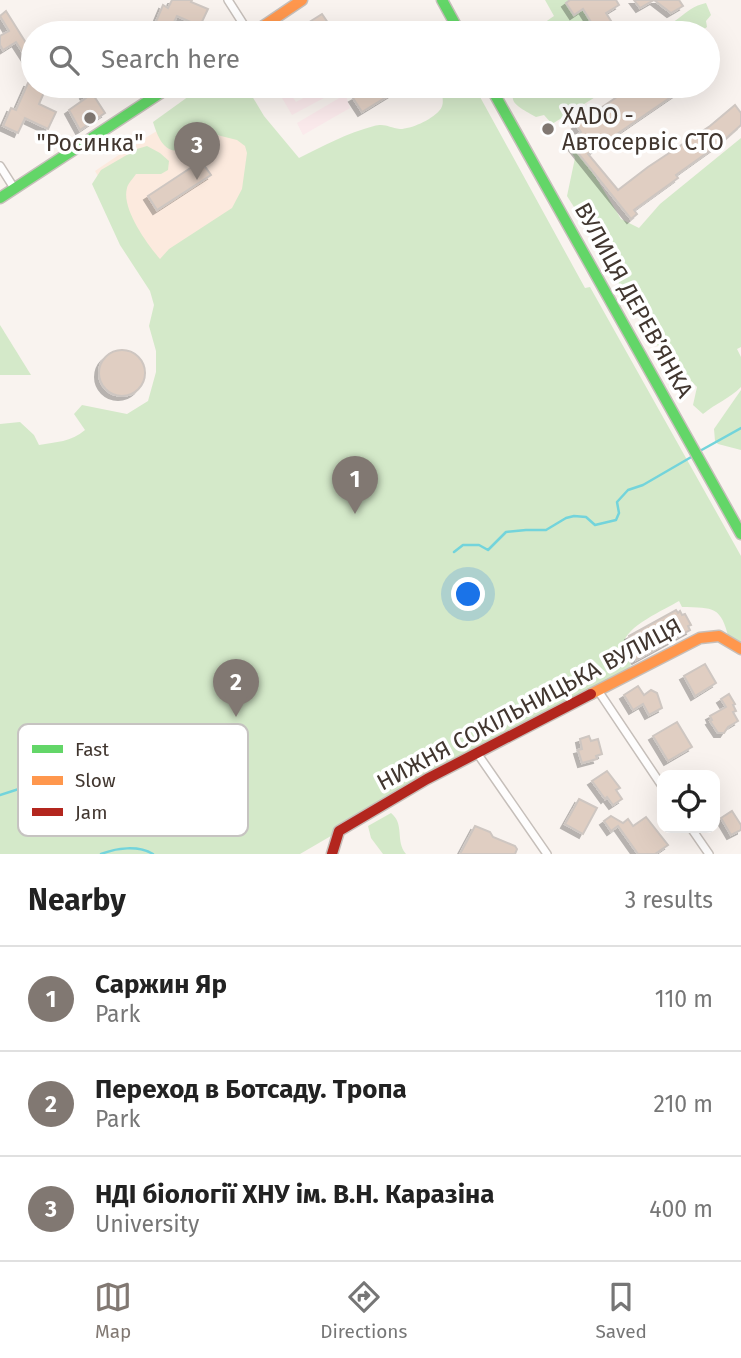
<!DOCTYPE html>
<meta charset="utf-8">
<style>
:root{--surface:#fff;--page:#f6f6f6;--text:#222;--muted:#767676;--line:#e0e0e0;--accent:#817872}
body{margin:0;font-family:"Fira Sans",sans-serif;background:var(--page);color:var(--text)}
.controls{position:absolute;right:21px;bottom:21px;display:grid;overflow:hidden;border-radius:14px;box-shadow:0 7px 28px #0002}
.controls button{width:63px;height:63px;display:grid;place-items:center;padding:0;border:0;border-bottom:2px solid var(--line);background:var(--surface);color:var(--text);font:35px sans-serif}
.you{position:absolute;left:469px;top:595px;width:24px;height:24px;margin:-18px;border:5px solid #fff;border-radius:50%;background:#1a73e8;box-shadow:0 0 0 10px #1a73e833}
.badge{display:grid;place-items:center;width:46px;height:46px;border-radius:50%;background:var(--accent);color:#fff;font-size:23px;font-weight:700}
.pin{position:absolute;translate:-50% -58px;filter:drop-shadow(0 2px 4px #0008)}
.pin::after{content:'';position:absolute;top:37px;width:24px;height:21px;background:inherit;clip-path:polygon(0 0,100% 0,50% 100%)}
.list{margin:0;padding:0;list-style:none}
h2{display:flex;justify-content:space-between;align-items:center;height:91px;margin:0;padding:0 28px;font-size:30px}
h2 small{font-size:23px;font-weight:400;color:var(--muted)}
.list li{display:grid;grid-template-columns:46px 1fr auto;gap:21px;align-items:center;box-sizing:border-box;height:105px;padding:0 28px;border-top:2px solid var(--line)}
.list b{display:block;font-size:26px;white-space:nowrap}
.list p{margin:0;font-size:23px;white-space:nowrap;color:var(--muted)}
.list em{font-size:23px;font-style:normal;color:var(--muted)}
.icon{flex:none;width:38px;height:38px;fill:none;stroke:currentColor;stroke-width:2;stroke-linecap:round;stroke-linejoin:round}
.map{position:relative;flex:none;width:741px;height:854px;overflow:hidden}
.search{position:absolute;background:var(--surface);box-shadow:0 7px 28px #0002;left:21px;right:21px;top:21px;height:77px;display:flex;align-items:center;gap:18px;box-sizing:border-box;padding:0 24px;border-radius:38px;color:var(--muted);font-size:26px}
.sheet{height:406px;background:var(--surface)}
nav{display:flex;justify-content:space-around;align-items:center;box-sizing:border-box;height:98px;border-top:2px solid var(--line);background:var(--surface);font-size:19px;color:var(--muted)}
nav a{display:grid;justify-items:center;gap:4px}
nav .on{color:var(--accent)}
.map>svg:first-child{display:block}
.industrial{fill:#fbeaec}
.built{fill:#fceade}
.green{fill:#d4e9c9}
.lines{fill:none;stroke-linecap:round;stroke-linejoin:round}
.stream{stroke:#73d4db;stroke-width:2.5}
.building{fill:#e0cec2;stroke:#cec6c1;stroke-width:2;filter:url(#shadow)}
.street-casing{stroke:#c6bfba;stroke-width:10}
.fast-casing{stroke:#c6bfba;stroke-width:13}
.slow-casing{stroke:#c6bfba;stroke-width:13}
.jam-casing{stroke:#c6bfba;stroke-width:13}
.street{stroke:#fefdfd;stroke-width:7}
.fast{stroke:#63d668;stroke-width:10}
.slow{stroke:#ff974d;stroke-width:10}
.jam{stroke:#b3261e;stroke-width:10}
.poi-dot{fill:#817872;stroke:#fff;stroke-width:2.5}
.labels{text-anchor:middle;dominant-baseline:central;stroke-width:7;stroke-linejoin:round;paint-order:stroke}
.poi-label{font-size:23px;fill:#41362f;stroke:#fff;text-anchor:start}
.street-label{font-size:23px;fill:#41362f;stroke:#fff}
.key{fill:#fff;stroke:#c6c3c1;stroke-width:2}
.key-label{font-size:19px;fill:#41362f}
</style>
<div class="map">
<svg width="741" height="854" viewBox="0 0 741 854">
<defs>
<filter id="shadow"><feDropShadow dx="-4" dy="4" stdDeviation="0" flood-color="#0004"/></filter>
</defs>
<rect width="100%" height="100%" fill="#f9f3ef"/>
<polygon class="industrial" points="275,86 285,86 296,102 325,86 362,86 346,96 350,108 303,135 297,123 341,97 337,91 292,115"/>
<polygon class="built" points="223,91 295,171 157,276 95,171 132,146"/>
<g class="green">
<path d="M545,0H570L566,3L573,14L582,10L590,20L574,30L575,33H497L492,23C527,35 523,38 554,16Z"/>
<path d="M706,3L711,15L706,21L707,27L698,33H645L646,31C676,30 682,8 706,3Z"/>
<path d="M203,86H246L264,116L299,158C323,146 347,133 374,126C386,123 389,128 400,129C411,129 431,120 439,111C446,104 441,95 442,86H474L585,288L590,287L741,556V646L729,639C721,606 714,608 682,607L679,601C666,609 624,627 624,644C623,650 628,659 631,665L626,672L506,734L300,854H0V424L20,422L34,435L39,445C56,442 71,442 85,430L74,414L82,405L127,414L148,401L156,372V351L149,326L154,305L150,291L120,245L92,184L101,170L137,149L147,146L160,153L169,161L168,170L161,174H136C133,179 128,183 127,188C121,208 147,244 160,259L169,249L232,208L242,189L247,153L245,146L237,140L213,134C184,150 166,166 153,122Z"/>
<path d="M523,86H613L552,124L544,115L536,117C523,109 499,100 523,86Z"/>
<path d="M741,138V347L737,349L741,357V387C730,398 715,404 703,414L693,405L697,387L689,379L662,367L661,349L646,333L640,313L620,289L617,275L567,196L575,158L567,145L570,142L581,153L621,219L639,228L660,204Z"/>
<polygon points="0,325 31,375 0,375"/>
<polygon points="741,390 741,450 718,444 715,441 714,429"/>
<path d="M391,813C405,824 395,841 406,854H383L371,838L368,826Z"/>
</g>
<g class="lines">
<g class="stream">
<polyline points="698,452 741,428"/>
<polyline points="454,552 463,545 479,545 488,550 506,532 526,530 546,530 566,518 574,516 586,517 595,525 616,520 619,513 617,502 628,490 643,485 693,456"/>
<polyline points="0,795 25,787 53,753"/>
<path d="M101,854C116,848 138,845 153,854"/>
</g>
</g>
<g class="building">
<polygon points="172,0 192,0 191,2 208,9 200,26 177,16 170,30 155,24 163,5 168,8"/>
<polygon points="570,0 616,0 619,5 606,13 611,21 596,30 583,9 574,15 566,3"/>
<polygon points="634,0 679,0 683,6 671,13 654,0 640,8"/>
<polygon points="6,11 33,54 27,59 16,42 3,50 0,45 0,36 9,31 0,16"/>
<polygon points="322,14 333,30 327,33 292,33"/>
<polygon points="28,83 46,88 39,104 56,112 48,129 25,118 18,133 3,126 11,108 16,110"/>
<polygon points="374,86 404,86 362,112 353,98"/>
<polygon points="633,86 687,86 588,154 618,190 648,167 710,126 735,105 741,113 741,125 722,142 676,175 678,178 634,210 637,214 631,219 569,142 581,132 576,125"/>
<polygon points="90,90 105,113 80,130 69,110 86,98 84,95"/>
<polygon points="201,161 211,175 157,210 148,196"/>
<circle cx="122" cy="373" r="23"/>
<polygon points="676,610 678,613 680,611 682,615 685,614 691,625 688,626 690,630 636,660 633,655 630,657 625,648 628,646 626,641 630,639 629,636"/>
<polygon points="705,664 716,683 695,696 684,676"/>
<polygon points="638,686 644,695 651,690 657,693 662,708 649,715 643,704 633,710 624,695"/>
<polygon points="729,694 735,704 733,705 736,711 733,712 738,721 728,727 724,733 718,733 710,721 712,720 710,716 726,707 721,699"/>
<polygon points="677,722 692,747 668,761 653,736"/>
<polygon points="589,736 591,741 598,739 602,754 596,756 597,759 582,763 578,750 582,749 580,739"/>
<polygon points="607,771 620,788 616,790 622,799 613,805 607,797 605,799 592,781"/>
<polygon points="579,799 597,808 583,834 565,824"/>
<polygon points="732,811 741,825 741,830 731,835 721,818"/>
<polygon points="611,816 623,823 628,819 633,826 646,817 668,845 655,854 638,854 618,826 611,831 604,821"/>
<polygon points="475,826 490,832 493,837 515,846 517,849 515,854 460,854"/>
</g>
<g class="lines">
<g class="street-casing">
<g id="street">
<polyline points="228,0 249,33"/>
<polyline points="0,166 14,188"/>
<polyline points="599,692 662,786"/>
<polyline points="477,753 547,854"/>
<polyline points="691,828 709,854"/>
</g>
</g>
<g class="fast-casing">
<g id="fast">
<polyline points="442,0 460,33"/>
<polyline points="490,86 741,534"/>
<polyline points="0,198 171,86"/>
</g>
</g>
<g class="slow-casing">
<g id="slow">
<polyline points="253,33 302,0"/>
<polyline points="591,694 700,638 719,636 741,649"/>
</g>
</g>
<g class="jam-casing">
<polyline id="jam" points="332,854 339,831 427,779 591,694"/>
</g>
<use href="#street" class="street"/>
<use href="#fast" class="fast"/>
<use href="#slow" class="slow"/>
<use href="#jam" class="jam"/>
</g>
<g class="poi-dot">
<circle cx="90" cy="118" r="7"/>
<circle cx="548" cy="129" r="7"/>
</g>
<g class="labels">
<g class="poi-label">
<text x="562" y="116">XADO -<tspan x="562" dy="26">Автосервіс СТО</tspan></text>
<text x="90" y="143" text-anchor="middle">"Росинка"</text>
</g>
<g class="street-label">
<text transform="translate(634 300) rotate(61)">ВУЛИЦЯ ДЕРЕВ’ЯНКА</text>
<text transform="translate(529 704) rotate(-28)">НИЖНЯ СОКІЛЬНИЦЬКА ВУЛИЦЯ</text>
</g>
</g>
<rect x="18" y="724" width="230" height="112" rx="10" class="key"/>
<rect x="32" y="745" width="31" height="8" fill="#63d668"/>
<rect x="32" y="776" width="31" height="9" fill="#ff974d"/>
<rect x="32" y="808" width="31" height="8" fill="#b3261e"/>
<g class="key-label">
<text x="75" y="756">Fast</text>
<text x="75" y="787">Slow</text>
<text x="75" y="819">Jam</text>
</g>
</svg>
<div class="controls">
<button><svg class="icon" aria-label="locate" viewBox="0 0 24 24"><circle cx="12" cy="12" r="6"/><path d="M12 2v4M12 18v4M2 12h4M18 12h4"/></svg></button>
</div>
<div class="you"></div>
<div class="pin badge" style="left:355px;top:514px">1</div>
<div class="pin badge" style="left:236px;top:717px">2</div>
<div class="pin badge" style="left:197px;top:180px">3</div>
<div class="search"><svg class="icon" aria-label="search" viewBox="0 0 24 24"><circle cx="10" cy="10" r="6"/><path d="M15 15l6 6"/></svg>Search here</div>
</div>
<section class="sheet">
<h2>Nearby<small>3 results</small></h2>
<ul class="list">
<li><span class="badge">1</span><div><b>Саржин Яр</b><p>Park</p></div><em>110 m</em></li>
<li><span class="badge">2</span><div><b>Переход в Ботсаду. Тропа</b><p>Park</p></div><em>210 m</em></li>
<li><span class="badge">3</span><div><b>НДІ біології ХНУ ім. В.Н. Каразіна</b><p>University</p></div><em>400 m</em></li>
</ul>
</section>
<nav>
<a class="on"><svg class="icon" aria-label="map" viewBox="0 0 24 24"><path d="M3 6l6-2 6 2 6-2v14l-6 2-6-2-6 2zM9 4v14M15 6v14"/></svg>Map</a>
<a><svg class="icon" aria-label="directions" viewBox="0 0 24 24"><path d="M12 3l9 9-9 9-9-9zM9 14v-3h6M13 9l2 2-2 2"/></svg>Directions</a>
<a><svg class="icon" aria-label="saved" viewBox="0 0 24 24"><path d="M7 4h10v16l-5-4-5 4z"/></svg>Saved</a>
</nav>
